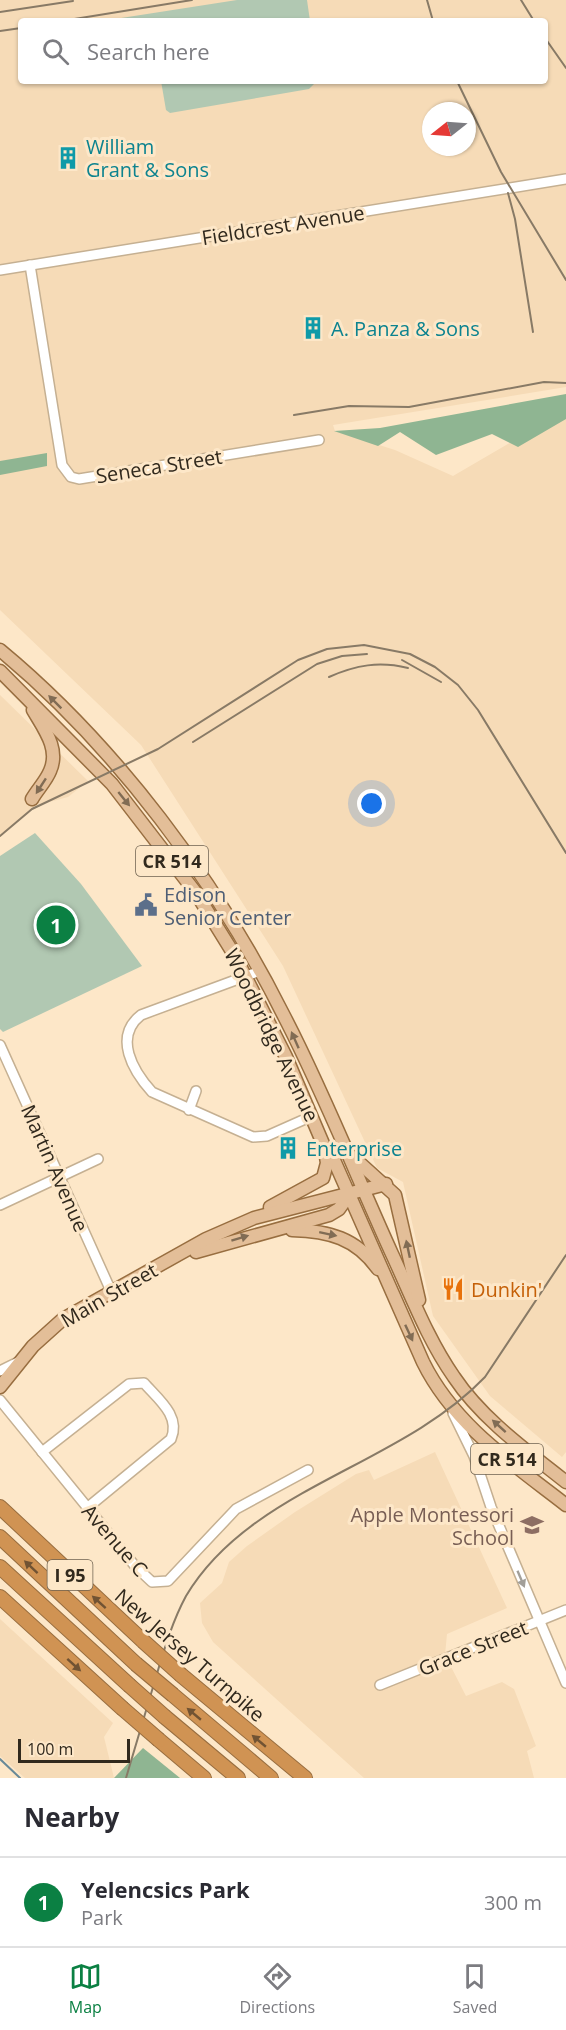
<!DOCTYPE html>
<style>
:root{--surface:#fff;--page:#f7f7f7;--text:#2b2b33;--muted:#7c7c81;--line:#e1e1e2;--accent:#0b8043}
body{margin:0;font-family:"Open Sans",sans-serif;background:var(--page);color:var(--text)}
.compass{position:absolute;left:422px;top:102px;width:54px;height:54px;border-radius:50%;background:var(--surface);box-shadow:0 2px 4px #0004;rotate:253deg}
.scale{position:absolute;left:18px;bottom:15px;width:112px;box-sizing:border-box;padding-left:6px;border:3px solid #31291d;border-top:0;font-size:16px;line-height:21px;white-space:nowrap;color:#31291d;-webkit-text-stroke:4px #fde7c8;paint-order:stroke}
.you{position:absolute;left:372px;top:804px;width:21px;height:21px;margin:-15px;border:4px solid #fff;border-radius:50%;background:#1a73e8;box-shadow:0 0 0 9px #1a73e833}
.badge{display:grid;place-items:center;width:39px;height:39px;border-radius:50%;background:var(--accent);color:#fff;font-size:20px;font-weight:700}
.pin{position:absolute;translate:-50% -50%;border:3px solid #fff;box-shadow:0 2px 6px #0006}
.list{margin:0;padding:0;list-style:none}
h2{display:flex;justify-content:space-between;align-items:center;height:78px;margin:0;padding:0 24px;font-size:26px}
h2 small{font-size:20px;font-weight:400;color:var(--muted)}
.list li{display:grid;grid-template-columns:39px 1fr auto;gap:18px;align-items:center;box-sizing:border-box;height:90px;padding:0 24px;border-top:2px solid var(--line)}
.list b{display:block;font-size:22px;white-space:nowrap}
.list p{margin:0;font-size:20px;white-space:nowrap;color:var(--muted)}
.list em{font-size:20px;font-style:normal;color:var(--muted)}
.icon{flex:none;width:33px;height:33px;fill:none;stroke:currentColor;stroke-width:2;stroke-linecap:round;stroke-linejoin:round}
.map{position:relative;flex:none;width:566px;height:1778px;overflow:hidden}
.search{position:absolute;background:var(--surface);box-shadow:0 2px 4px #0004;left:18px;right:18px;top:18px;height:66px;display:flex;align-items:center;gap:15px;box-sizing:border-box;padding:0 21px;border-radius:6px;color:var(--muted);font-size:22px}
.sheet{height:168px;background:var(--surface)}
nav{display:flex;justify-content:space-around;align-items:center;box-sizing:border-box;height:84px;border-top:2px solid var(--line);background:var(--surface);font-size:16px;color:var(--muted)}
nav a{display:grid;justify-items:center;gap:3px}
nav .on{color:var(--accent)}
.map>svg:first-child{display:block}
.built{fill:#f6dbb7;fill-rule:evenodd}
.green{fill:#b1c8b2}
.forest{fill:#8fb592}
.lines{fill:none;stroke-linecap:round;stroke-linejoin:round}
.stream{stroke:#688998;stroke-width:2}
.minor-casing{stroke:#c5b092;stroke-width:12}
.major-casing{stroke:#986e40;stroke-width:15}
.highway-casing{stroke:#986e40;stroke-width:16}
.minor{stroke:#fff;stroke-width:9}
.major{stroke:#e3be98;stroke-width:12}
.highway{stroke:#d09353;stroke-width:14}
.rail{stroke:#887a66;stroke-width:2}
.highway-bridge-casing{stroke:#986e40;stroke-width:16;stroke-linecap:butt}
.highway-bridge{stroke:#d09353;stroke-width:14}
.oneway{fill:#816c54}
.oneway2{fill:#715333}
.oneway3{fill:#a29f99}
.labels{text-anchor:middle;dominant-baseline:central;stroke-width:6;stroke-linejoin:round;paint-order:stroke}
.shield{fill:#fde7c8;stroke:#6e6250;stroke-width:1.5}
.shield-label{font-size:18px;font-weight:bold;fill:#31291d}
.culture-label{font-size:20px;fill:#0d838f;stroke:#fde7c8;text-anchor:start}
.street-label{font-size:20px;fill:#31291d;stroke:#fde7c8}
.service-label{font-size:20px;fill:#4e5e75;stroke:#fde7c8;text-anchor:start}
.food-label{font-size:20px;fill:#c56008;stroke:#fde7c8;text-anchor:start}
.education-label{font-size:20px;fill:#785e54;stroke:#fde7c8;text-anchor:end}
</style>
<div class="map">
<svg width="566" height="1778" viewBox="0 0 566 1778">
<rect width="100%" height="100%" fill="#fde7c8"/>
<g class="built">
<path d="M0,0H566V387L333,425L335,431L395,450L453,476L566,410V1452L562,1457L490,1396L433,1316L403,1182L377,1168L283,966L141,745L0,610ZM21,21H545V81H21ZM431,111H467V147H431Z"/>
<polygon points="0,695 88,781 68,797 38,805 0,835"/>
<polygon points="435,1452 507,1608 447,1634 445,1655 466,1696 502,1682 514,1689 536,1746 527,1751 534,1778 364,1778 213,1642 202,1623 200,1603 222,1583 229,1562 247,1546 295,1512 356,1474 369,1470 374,1480"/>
<polygon points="0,1619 113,1723 104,1737 114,1778 25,1778 0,1756"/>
</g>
<g class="green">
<polygon points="237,0 307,0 310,21 102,21"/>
<polygon points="161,81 313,81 314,84 309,89 170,113 166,110"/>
<polygon points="35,833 81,884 142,966 3,1032 0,1029 0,856"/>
</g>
<g class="forest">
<polygon points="566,394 566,419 518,447 492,434 436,455 400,432 378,446 334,431 380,428"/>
<polygon points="47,453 47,466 0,475 0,461"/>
<polygon points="143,1748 180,1778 114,1778"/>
</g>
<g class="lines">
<polyline class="stream" points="0,1759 20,1778"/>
<g class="minor-casing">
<g id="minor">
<polyline points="30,265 62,465 71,477 79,479 319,440"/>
<polyline points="0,270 566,179"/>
<path d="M260,971L141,1015C113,1037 133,1071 152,1092L253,1137L267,1136L312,1116"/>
<polyline points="0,1045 111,1291"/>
<polyline points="189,1110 196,1091"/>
<polyline points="0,1205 98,1159"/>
<polyline points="0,1371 18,1362"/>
<polyline points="0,1400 135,1566 152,1582 168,1581 236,1509 308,1470"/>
<polyline points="453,1413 474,1456 491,1507 566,1683"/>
<path d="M42,1452L129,1384L144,1383C158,1399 181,1416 171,1439L87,1508"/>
<polyline points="380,1685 566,1610"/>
</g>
</g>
<g class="major-casing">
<g id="major">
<path d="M0,650C116,746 217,882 284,1016C324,1093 356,1175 392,1254C411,1295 428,1340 454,1377C482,1419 527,1451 566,1482"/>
<path d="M0,671L112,784L196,893L235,956L286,1057L324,1146L333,1158L423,1362C454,1425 512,1463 566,1505"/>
<path d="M32,799C37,790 46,781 50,771C60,749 44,729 33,710"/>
<polyline points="353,1157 395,1195 419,1300"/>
<polyline points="270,1207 323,1178 327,1163 325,1150"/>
<path d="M292,1230C329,1231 356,1238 378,1269"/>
<polyline points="196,1252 329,1215 339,1209 349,1195"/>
<polyline points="0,1387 33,1346 63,1319 206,1239 254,1218 386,1184"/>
</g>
</g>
<g class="highway-casing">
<g id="highway">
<polyline points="0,1507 143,1641"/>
<polyline points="0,1537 136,1664"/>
<polyline points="0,1567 129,1685"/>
<polyline points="0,1597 122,1708"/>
<polyline points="181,1675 305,1778"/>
<polyline points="173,1695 271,1778"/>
<polyline points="165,1717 238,1778"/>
<polyline points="159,1740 204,1778"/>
</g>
</g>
<use href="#minor" class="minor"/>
<use href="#major" class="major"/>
<use href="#highway" class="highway"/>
<g class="rail">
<polyline points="427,0 433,21"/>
<polyline points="521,0 534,21"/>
<polyline points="0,12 73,1"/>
<polyline points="62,21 192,0"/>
<polyline points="0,31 21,28"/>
<polyline points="545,38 566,68"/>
<polyline points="457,81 501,172 566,280"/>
<polyline points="508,193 515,219 533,332"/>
<polyline points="294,415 349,406 409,407 544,382 566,383"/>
<polyline points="402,660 441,682"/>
<path d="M329,677C356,665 379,661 408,668"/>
<polyline points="193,742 317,664 342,656 367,654"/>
<polyline points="0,836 32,809 158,749 298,660 327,649 364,645 410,654 435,667 458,685 478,710 566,853"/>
<path d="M126,1778C136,1744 146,1711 156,1677C164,1650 172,1622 186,1596C251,1487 399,1467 485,1377L566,1255"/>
</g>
<g class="highway-bridge-casing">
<g id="highway-bridge">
<polyline points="143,1641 181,1675"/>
<polyline points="136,1664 173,1695"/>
<polyline points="129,1685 165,1717"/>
<polyline points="122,1708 159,1740"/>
</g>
</g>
<use href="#highway-bridge" class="highway-bridge"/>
</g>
<defs><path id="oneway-solid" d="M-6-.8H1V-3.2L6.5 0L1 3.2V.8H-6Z" transform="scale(1.5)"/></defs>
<g class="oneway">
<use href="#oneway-solid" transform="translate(55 702) rotate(-135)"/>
<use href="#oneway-solid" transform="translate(41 786) rotate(123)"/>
<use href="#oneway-solid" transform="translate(124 799) rotate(51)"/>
<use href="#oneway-solid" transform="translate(295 1040) rotate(-114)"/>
<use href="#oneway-solid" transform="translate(328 1234) rotate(12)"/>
<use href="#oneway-solid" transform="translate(240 1238) rotate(-17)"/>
<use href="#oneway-solid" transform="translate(408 1249) rotate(-102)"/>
<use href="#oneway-solid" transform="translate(409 1333) rotate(65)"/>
<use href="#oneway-solid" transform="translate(499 1426) rotate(-138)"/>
</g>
<g class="oneway2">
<use href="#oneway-solid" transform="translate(31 1567) rotate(-137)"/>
<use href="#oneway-solid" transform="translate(99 1602) rotate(-138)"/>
<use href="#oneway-solid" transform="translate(74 1665) rotate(42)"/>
<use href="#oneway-solid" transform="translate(194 1714) rotate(-140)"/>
<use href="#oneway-solid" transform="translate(259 1741) rotate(-140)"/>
</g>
<use class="oneway3" href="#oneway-solid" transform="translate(521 1579) rotate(67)"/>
<defs>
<g id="building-bare" transform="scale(1.8)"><path d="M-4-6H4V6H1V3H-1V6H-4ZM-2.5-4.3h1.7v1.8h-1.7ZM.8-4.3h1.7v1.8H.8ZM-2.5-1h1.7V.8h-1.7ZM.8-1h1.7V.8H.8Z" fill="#0f9aa8" stroke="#fde7c8" stroke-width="2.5" paint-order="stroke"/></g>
<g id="civic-bare" transform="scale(1.8)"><path d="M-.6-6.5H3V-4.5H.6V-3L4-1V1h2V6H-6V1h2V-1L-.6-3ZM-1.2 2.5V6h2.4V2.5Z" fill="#5c6f8a" stroke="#fde7c8" stroke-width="2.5" paint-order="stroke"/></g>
<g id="restaurant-bare" transform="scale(1.8)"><path d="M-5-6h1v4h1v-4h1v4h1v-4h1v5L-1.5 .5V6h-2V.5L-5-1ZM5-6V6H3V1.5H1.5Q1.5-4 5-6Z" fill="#e8710a" stroke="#fde7c8" stroke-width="2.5" paint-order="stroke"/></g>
<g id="school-bare" transform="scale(1.8)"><path d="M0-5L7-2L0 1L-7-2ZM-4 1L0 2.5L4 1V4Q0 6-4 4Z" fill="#8d6e63" stroke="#fde7c8" stroke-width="2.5" paint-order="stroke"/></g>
</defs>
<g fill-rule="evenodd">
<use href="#building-bare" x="68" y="158"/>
<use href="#building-bare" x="313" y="328"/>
<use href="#civic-bare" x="146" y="905"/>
<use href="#building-bare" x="288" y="1148"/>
<use href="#restaurant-bare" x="453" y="1289"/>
<use href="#school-bare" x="532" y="1525"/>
</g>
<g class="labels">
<g class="shield">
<rect x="136" y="846" width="72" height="30" rx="4.5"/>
<rect x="471" y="1444" width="72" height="30" rx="4.5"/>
<rect x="47.5" y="1560" width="45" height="30" rx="4.5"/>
</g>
<g class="shield-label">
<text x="172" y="861">CR 514</text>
<text x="507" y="1459">CR 514</text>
<text x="70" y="1575">I 95</text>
</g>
<g class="culture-label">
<text x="86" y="146">William<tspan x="86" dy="23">Grant &amp; Sons</tspan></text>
<text x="331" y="328">A. Panza &amp; Sons</text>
<text x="306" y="1148">Enterprise</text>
</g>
<g class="street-label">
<text transform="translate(283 225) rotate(-9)">Fieldcrest Avenue</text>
<text transform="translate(159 466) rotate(-9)">Seneca Street</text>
<text transform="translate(272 1035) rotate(64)">Woodbridge Avenue</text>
<text transform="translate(55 1168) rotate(66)">Martin Avenue</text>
<text transform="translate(109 1295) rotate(-30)">Main Street</text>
<text transform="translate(115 1540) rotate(49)">Avenue C</text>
<text transform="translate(473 1648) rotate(-22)">Grace Street</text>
<text transform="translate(190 1655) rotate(41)">New Jersey Turnpike</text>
</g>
<g class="service-label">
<text x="164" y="894">Edison<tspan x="164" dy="23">Senior Center</tspan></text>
</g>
<g class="food-label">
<text x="471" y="1289">Dunkin'</text>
</g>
<g class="education-label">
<text x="514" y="1514">Apple Montessori<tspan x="514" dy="23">School</tspan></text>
</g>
</g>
</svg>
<svg class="compass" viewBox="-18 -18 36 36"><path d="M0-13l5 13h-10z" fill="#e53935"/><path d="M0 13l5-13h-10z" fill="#7c7c81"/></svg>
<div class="scale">100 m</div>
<div class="you"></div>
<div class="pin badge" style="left:56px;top:925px">1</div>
<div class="search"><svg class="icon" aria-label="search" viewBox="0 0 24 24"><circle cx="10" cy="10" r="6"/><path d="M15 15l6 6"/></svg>Search here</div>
</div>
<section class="sheet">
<h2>Nearby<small></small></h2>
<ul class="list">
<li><span class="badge">1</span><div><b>Yelencsics Park</b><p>Park</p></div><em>300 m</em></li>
</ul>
</section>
<nav>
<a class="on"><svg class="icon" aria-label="map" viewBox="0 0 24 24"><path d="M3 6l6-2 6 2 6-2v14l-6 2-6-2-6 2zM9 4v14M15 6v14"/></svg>Map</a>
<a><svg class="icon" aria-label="directions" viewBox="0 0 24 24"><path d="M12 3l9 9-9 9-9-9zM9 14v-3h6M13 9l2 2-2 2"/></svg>Directions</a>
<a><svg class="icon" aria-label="saved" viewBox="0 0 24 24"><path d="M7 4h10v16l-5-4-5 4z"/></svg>Saved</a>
</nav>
